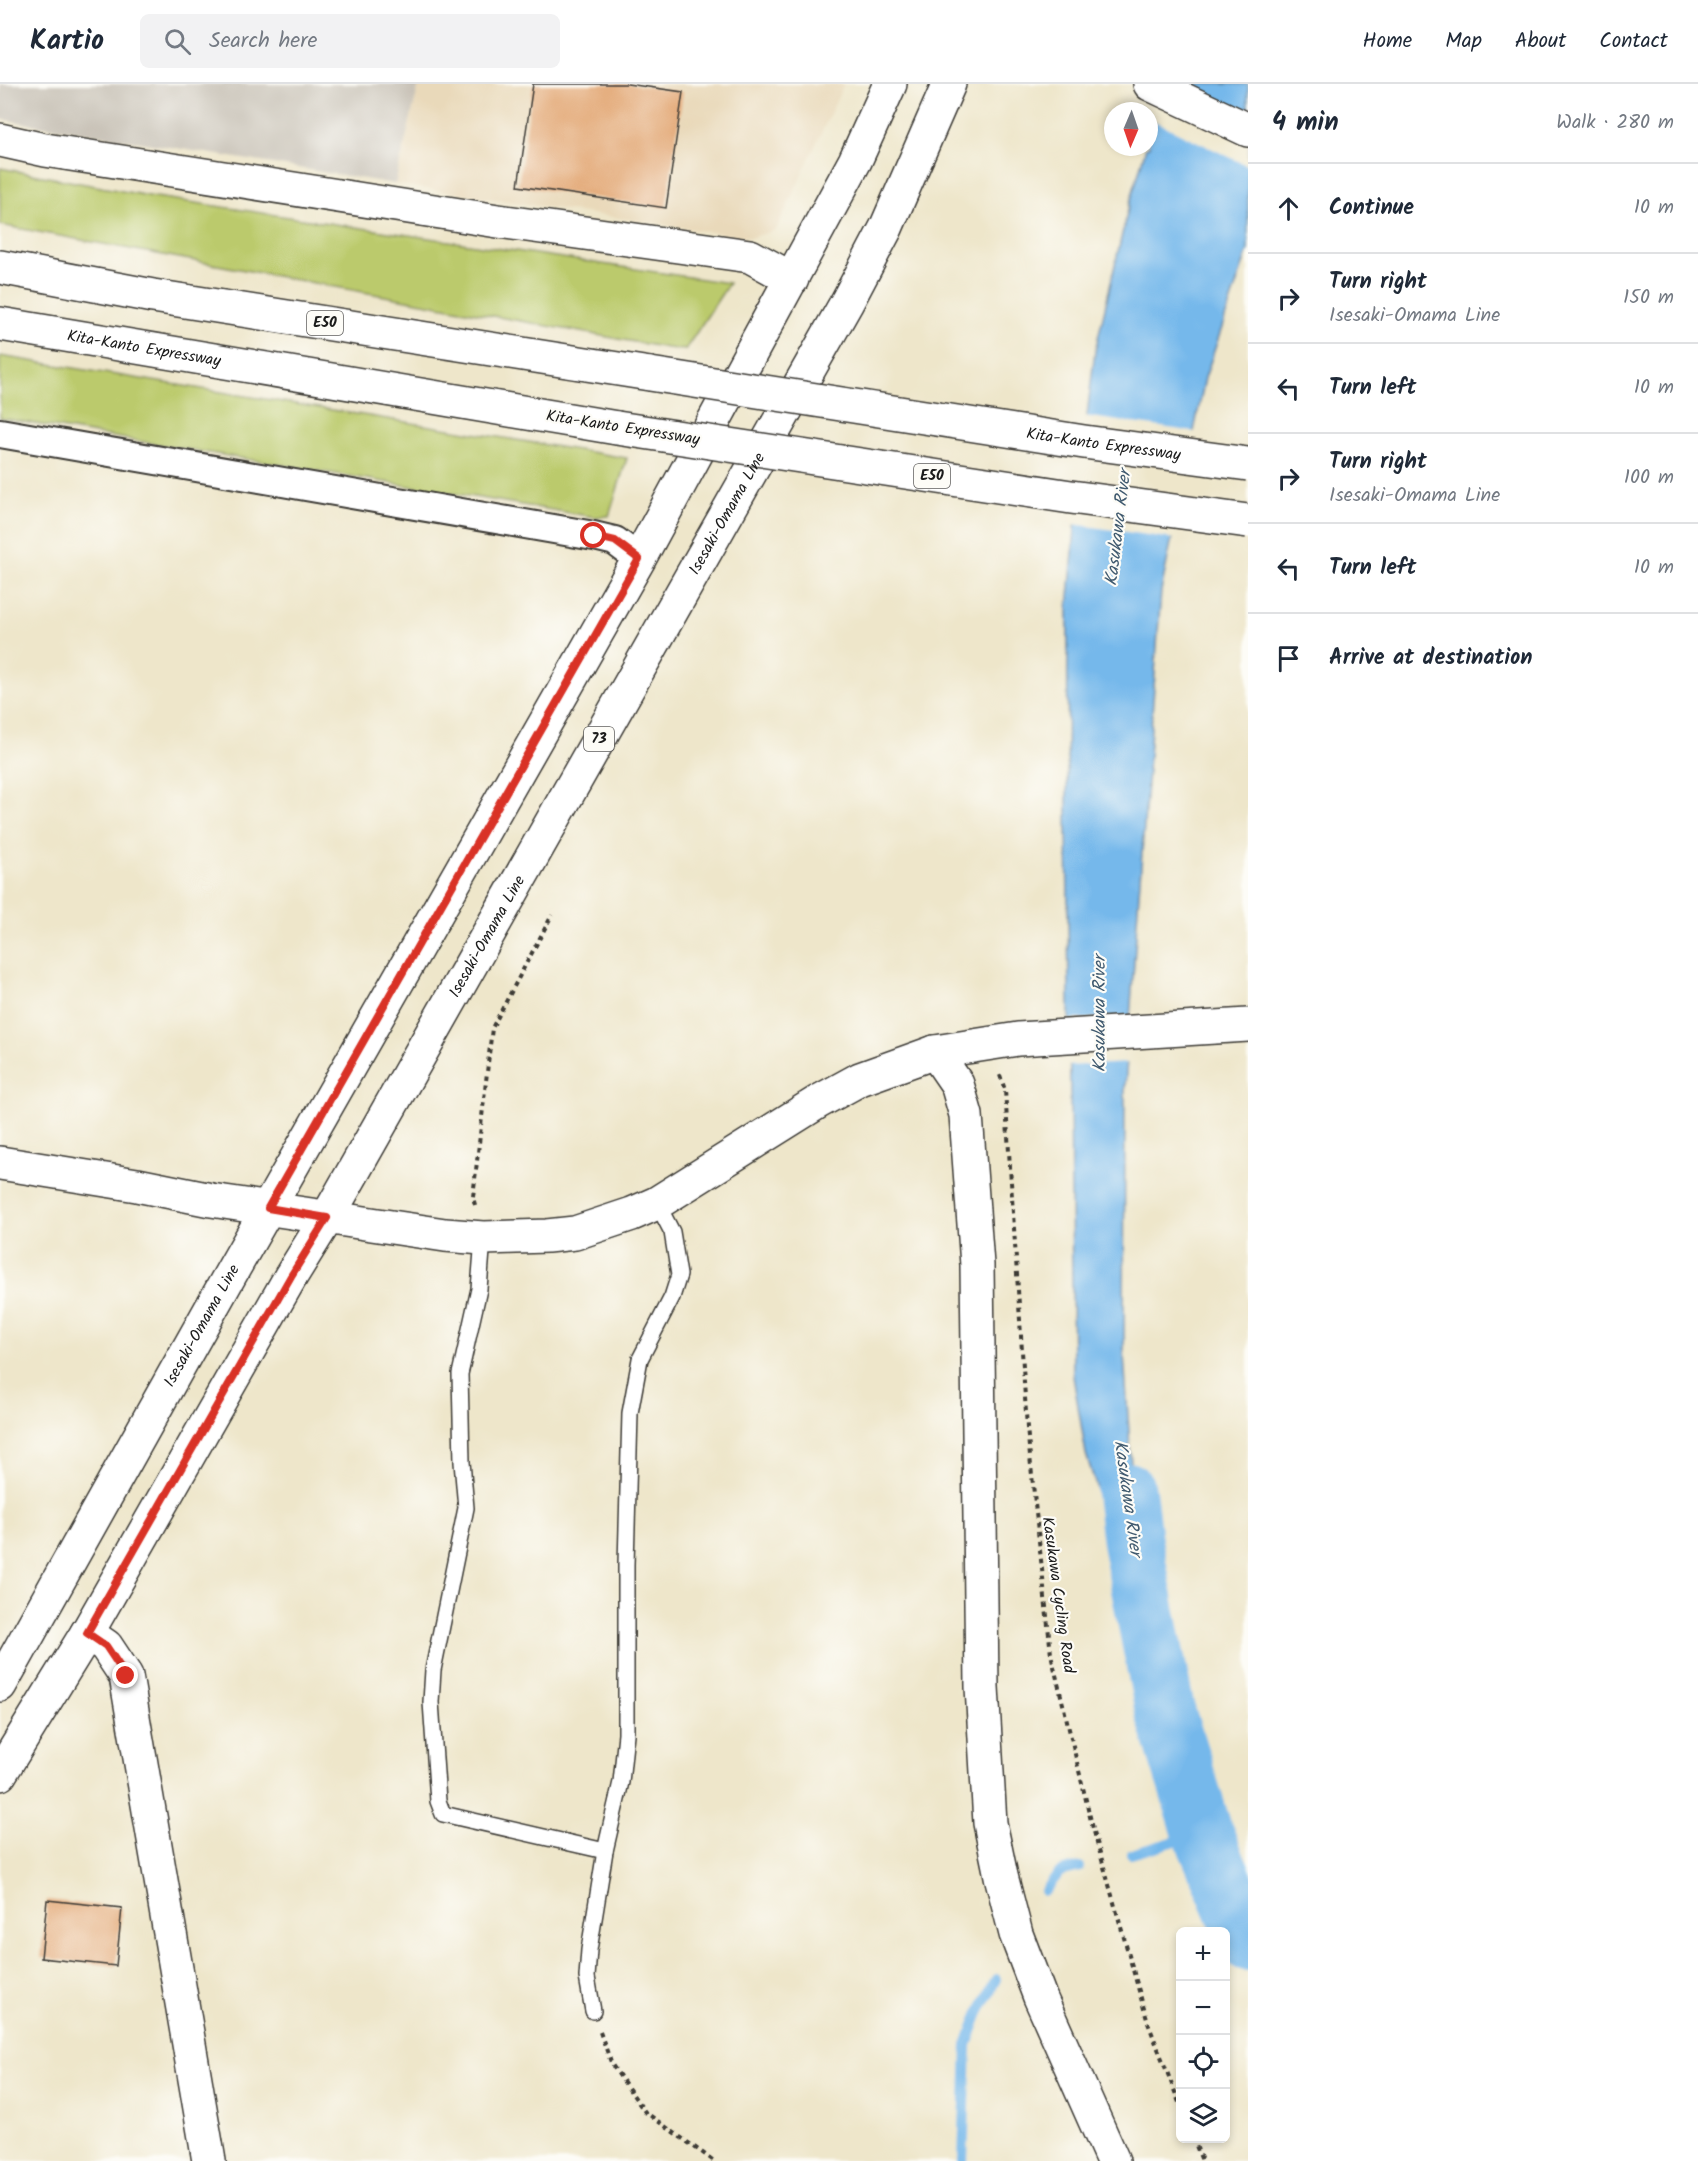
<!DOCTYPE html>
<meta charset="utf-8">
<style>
:root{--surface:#fff;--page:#f2f2f3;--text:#1f2937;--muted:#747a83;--line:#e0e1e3}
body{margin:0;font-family:Kalam,sans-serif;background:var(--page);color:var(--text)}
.controls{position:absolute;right:18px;bottom:18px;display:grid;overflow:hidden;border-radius:9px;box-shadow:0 3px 9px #0003}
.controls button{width:54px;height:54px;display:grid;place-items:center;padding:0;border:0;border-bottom:2px solid var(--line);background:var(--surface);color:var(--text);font:30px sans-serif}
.compass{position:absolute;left:1104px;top:18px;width:54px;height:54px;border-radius:50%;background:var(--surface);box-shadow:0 3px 9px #0003;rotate:182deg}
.stop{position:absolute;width:18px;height:18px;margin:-14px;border:4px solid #d93025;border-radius:50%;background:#fff}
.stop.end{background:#d93025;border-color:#fff;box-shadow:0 2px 6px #0008}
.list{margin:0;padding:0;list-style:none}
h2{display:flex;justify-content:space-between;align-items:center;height:78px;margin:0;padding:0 24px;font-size:26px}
h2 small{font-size:20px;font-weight:400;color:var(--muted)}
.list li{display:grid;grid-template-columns:39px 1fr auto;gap:18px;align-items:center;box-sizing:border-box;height:90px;padding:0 24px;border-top:2px solid var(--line)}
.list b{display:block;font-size:22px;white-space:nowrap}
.list p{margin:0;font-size:20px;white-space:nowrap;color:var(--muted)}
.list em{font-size:20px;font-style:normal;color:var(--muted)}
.icon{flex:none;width:33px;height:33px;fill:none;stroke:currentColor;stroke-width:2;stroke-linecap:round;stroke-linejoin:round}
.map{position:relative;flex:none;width:1248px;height:2077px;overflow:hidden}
header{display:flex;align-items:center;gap:36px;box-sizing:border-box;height:84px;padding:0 30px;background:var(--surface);border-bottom:2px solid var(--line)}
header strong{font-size:28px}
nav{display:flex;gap:33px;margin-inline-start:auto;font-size:21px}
.search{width:420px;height:54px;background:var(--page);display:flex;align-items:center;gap:15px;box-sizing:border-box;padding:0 21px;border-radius:9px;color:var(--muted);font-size:22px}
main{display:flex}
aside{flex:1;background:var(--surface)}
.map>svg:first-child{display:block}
.built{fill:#e9d9ba}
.industrial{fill:#c9c3b8}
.green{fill:#bbca6c;stroke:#6c7344;stroke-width:1.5}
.water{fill:#75b8eb;stroke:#486a84;stroke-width:1.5}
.pier{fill:#eee6ca}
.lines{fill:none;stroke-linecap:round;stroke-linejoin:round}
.stream{stroke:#75b8eb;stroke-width:10}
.river{stroke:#75b8eb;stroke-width:60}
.building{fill:#e3a977}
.service-casing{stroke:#3c3a36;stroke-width:18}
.minor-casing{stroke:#3c3a36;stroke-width:32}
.tertiary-casing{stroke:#3c3a36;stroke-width:36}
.primary-casing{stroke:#3c3a36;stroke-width:36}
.trunk-casing{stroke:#3c3a36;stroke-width:36}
.motorway-casing{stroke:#3c3a36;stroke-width:36}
.path{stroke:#3c3a36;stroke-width:4;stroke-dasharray:4.5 4.5;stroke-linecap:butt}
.service{stroke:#fff;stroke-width:15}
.minor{stroke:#fff;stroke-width:28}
.tertiary{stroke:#fff;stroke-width:33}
.primary{stroke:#fff;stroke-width:33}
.trunk{stroke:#fff;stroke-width:33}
.motorway{stroke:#fff;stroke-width:33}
.motorway-bridge-casing{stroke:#3c3a36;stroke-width:36;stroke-linecap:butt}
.motorway-bridge{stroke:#fff;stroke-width:33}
.route{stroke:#d93025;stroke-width:8}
.labels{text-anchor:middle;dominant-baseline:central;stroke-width:4.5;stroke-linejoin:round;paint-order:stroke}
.shield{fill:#fdfcf7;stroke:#605f5e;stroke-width:1.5}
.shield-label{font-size:15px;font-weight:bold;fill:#1c1c1c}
.street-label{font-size:16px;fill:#1c1c1c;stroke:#fdfcf7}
.water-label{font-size:18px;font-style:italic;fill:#405a6f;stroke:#fdfcf7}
</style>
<header>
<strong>Kartio</strong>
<div class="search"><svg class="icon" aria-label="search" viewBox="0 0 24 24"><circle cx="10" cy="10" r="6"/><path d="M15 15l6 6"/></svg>Search here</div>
<nav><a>Home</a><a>Map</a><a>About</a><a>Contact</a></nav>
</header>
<main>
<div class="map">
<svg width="1248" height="2077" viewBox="0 0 1248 2077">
<rect width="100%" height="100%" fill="#fdfcf7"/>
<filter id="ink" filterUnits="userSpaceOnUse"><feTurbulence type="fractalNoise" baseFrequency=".0167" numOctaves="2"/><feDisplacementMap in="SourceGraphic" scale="12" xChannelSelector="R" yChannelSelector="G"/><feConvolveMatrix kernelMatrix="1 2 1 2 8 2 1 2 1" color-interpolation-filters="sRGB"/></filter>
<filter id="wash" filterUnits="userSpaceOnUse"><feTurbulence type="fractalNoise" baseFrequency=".008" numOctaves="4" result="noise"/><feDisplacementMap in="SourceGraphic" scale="24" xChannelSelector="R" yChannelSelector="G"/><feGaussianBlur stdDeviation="1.35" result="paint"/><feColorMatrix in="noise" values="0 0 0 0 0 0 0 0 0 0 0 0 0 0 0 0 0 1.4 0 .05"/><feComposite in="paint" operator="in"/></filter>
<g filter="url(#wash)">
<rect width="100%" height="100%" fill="#eee6ca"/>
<polygon class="built" points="419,0 844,0 776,146 750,154 395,100"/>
<polygon class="industrial" points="0,0 419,0 395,100 0,35"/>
<g class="green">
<polygon points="0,84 149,112 729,199 685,266 667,264 0,141"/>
<polygon points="0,272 627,374 609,432 594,433 0,334"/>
</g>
<polygon class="water" points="1169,0 1248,0 1248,166 1205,294 1161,507 1125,1003 1124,1270 1138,1489 1106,1434 1086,1370 1073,1292 1067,733 1068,524 1081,379 1095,267 1127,129 1146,63 1149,63 1149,52"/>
<g class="pier">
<polygon points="1165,0 1248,32 1248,82 1152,36"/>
<polygon points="1084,332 1196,348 1174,455 1073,440"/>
<polygon points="1133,932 1130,979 1066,982 1066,936"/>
</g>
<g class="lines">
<g class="stream">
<polyline points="1131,1770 1203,1749"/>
<polyline points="1045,1807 1060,1788 1080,1783"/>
<polyline points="963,2077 967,1961 978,1931 996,1895"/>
</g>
<polyline class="river" points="1126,1408 1132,1458 1165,1627 1203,1749 1248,1857"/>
</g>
<g id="blocks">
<g class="building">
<polygon points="533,0 627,0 683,8 666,124 518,102"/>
<polygon points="47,1816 122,1824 116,1882 41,1874"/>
</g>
</g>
</g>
<g filter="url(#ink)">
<use href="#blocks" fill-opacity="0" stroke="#3c3a36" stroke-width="1.5"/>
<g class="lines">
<g class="service-casing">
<g id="service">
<polyline points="483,1154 479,1205 460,1290 462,1378 466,1424 433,1586 431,1618 438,1717 443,1730 605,1767"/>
<polyline points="593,1927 587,1893 589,1866 605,1767 621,1698 626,1650 626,1481 630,1329 640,1275 672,1213 679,1191 672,1148 657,1119"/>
</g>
</g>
<g class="minor-casing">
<polyline id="minor" points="0,349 594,452 615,457 639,475"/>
</g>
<g class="tertiary-casing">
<g id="tertiary">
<polyline points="0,56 45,66 498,137 750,172 792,195"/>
<polyline points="935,968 957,1000 966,1031 977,1181 982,1603 990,1739 1001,1792 1016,1850 1040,1913 1113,2077"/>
<polyline points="0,1079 137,1101 211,1116 445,1151 483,1154 547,1152 575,1149 632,1130 657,1119 818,1018 860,995 935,968 1018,955 1248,941"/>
<polyline points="87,1549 106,1562 126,1592 209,2077"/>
</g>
</g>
<g class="primary-casing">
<g id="primary">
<path id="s1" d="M0,1601L235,1182L639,475L855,77L890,0"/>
<path id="s2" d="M0,1690L87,1549L291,1192L327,1134L847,218L886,144L949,0"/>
</g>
</g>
<g class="trunk-casing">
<polyline id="trunk" points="1150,0 1248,46"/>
</g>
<g class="motorway-casing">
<g id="motorway">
<polyline points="0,183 153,212 650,290"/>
<path id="s3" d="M0,240L617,344"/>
</g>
</g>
<g class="path">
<polyline points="1000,991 1005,1006 1027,1344 1051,1570 1091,1737 1148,1939 1180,2021"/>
<polyline points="475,1121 473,1113 492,944 552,831"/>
<polyline points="600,1948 612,1981 645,2028 714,2077"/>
<polyline points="1193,2054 1202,2077"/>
</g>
<use href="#service" class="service"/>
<use href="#minor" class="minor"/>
<use href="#tertiary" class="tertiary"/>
<use href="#primary" class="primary"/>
<use href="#trunk" class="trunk"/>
<use href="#motorway" class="motorway"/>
<g class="motorway-bridge-casing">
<g id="motorway-bridge">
<path id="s4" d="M650,290L1084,358L1248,380"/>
<polyline points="617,344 1071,413 1248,437"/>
</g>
</g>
<use href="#motorway-bridge" class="motorway-bridge"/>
</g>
</g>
<g class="lines" filter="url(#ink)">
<polyline class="route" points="126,1592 106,1562 87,1549 291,1192 327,1134 268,1124 639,475 615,457 594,452"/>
</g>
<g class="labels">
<g class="shield">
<rect x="307" y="227" width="36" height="24" rx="4.5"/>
<rect x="914" y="380" width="36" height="24" rx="4.5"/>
<rect x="584" y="643" width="30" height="24" rx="4.5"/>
</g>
<g class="shield-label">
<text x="325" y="239">E50</text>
<text x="932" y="392">E50</text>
<text x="599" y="655">73</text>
</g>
<g class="street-label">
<text stroke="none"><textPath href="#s3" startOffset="146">Kita-Kanto Expressway</textPath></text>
<text transform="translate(623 344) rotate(9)">Kita-Kanto Expressway</text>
<text stroke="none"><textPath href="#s4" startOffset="459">Kita-Kanto Expressway</textPath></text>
<text stroke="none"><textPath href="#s2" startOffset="1455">Isesaki-Omama Line</textPath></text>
<text stroke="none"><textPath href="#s2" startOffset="969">Isesaki-Omama Line</textPath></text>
<text stroke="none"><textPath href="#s1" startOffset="412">Isesaki-Omama Line</textPath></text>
<text transform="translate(1058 1511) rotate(82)">Kasukawa Cycling Road</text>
</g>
<g class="water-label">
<text transform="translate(1119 444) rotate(-83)">Kasukawa River</text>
<text transform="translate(1100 930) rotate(-90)">Kasukawa River</text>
<text transform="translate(1127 1414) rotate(82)">Kasukawa River</text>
</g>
</g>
</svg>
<div class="controls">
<button>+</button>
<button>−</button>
<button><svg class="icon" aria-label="locate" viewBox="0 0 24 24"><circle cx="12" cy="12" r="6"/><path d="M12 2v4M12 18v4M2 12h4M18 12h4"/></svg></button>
<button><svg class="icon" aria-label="layers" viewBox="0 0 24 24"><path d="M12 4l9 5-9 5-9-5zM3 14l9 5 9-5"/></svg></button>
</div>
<svg class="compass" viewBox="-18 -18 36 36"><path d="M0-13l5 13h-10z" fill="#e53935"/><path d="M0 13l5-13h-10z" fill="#747a83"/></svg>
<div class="stop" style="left:594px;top:452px"></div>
<div class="stop end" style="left:126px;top:1592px"></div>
</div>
<aside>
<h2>4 min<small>Walk · 280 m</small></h2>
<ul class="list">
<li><svg class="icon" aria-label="ahead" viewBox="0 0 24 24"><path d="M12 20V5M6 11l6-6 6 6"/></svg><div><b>Continue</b></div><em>10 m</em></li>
<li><svg class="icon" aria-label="right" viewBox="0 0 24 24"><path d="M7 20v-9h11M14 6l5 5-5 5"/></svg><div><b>Turn right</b><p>Isesaki-Omama Line</p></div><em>150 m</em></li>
<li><svg class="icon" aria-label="left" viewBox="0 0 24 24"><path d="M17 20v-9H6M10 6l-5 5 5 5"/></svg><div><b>Turn left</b></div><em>10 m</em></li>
<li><svg class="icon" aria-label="right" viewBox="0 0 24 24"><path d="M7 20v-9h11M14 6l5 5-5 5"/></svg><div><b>Turn right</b><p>Isesaki-Omama Line</p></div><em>100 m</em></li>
<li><svg class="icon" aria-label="left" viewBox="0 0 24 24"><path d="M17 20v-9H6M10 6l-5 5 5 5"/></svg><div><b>Turn left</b></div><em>10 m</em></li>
<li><svg class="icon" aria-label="arrive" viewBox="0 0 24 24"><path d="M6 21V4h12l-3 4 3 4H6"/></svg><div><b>Arrive at destination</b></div></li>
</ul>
</aside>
</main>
